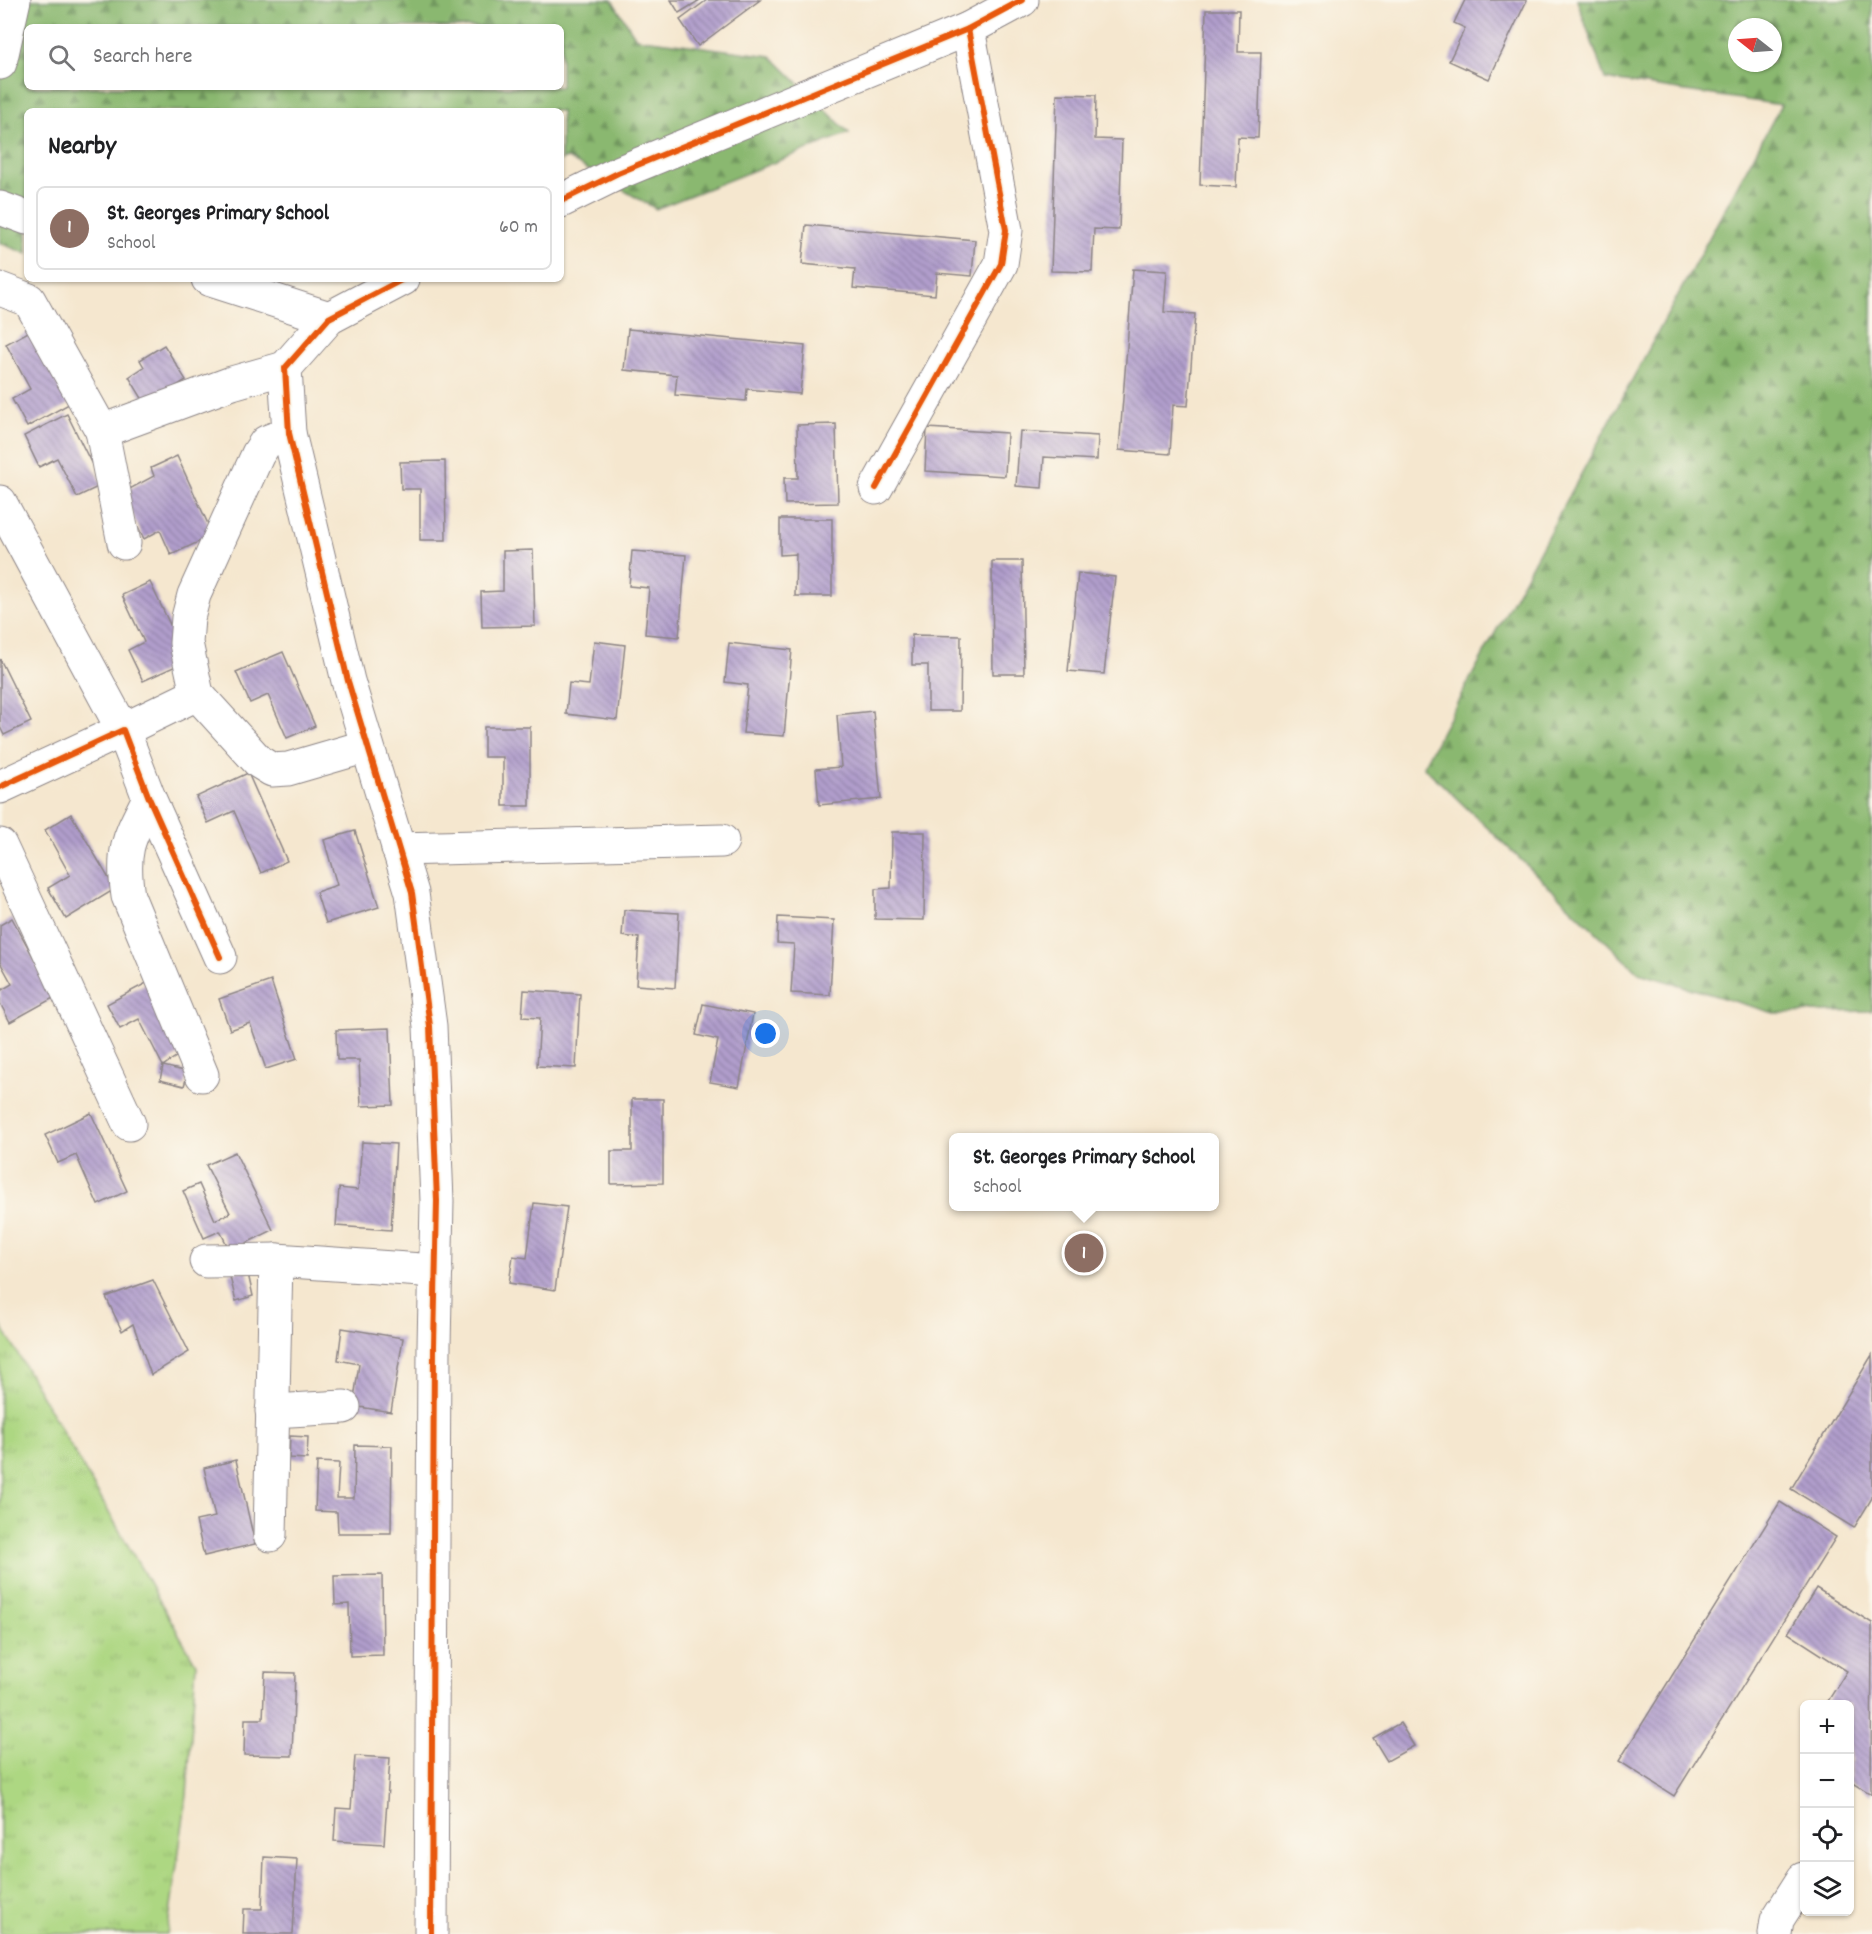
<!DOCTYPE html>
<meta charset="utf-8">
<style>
:root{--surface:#fff;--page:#f2f2f2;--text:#202124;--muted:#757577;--line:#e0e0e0;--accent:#0f766e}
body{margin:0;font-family:Dekko,sans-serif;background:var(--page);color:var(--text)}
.controls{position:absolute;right:18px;bottom:18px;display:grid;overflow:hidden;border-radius:9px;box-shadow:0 2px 4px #0004}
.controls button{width:54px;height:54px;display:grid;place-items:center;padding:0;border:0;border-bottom:2px solid var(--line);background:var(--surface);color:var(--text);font:30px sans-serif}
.compass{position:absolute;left:1728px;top:18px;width:54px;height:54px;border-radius:50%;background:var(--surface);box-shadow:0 2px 4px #0004;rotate:287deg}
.you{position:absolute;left:766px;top:1034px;width:21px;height:21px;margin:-15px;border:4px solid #fff;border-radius:50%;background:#1a73e8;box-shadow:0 0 0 9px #1a73e833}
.badge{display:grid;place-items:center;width:39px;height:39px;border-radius:50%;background:var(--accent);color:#fff;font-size:20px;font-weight:700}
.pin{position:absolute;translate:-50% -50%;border:3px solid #fff;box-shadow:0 2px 6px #0006}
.popup{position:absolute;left:949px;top:1133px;width:270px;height:78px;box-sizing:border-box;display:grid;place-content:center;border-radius:9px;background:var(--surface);filter:drop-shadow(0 2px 4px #0005);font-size:20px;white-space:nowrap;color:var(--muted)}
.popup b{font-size:22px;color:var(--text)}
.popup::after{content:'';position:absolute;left:50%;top:100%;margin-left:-12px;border:12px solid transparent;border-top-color:var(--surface)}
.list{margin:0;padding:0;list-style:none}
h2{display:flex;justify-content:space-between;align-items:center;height:78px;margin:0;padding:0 24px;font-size:26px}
h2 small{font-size:20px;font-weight:400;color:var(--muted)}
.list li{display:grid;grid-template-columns:39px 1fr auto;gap:18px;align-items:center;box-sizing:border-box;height:84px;margin:0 12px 12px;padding:0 12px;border:2px solid var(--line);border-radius:9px}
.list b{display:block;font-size:22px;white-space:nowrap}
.list p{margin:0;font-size:20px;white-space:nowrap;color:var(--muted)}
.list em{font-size:20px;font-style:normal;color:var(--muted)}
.icon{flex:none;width:33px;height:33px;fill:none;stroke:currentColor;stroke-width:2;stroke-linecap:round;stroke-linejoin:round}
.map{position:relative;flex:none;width:1872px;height:1934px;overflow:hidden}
.search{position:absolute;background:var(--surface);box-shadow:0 2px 4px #0004;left:24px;top:24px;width:540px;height:66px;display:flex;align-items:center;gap:15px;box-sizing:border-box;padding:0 21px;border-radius:9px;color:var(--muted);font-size:22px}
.panel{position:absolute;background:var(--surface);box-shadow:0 2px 4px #0004;left:24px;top:108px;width:540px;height:174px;border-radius:9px}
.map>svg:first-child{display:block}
.grass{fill:url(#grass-tufts);stroke:#687c5e;stroke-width:1.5}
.forest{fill:url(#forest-firs);stroke:#566d56;stroke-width:1.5;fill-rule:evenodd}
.building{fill:url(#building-back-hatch)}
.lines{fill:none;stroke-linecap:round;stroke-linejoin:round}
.minor-casing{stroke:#8c8485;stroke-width:35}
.minor{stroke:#fff;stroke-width:33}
.cycleway-casing{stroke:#fbf7ec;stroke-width:10}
.cycleway{stroke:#e8590c;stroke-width:6}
</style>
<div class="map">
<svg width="1872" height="1934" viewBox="0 0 1872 1934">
<defs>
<pattern id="grass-tufts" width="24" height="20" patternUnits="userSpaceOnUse" patternTransform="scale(1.5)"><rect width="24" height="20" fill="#add782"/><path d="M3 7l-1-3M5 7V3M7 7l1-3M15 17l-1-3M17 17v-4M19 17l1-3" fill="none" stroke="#95b871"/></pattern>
<pattern id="forest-firs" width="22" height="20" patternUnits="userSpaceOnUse" patternTransform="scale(1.5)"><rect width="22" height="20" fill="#8ab870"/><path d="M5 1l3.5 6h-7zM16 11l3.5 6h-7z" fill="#70955d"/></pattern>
<pattern id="building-back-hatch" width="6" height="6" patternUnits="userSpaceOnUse" patternTransform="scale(1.5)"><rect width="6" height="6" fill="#b19ecc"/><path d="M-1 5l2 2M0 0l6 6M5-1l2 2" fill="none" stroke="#9080a7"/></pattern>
</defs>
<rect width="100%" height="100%" fill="#fbf7ec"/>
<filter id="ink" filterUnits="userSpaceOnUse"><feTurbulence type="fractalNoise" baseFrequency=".0167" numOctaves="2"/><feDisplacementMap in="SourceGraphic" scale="12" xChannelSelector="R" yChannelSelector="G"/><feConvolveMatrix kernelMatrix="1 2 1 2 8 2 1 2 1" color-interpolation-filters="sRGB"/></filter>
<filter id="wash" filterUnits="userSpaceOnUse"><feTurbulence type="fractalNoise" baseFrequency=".008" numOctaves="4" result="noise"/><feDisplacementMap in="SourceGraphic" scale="24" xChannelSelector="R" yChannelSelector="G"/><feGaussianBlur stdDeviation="1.35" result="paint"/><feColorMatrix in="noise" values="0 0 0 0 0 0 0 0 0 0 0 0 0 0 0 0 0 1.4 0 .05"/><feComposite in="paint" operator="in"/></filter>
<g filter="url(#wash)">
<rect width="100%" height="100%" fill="#f5e7cf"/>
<polygon class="grass" points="0,1323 196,1664 187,1795 167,1934 0,1934"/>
<g class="forest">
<path d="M0,0H612L636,38L771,56L849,133L656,209L568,158L561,160V111H27V254L0,243ZM27,27H561V87H27Z"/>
<path d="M1577,0H1872V1011L1774,1013L1639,973L1423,766L1781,105L1605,79ZM1737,27H1773V63H1737Z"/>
</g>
<g id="blocks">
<g class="building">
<polygon points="671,0 700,0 679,13"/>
<polygon points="707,0 760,0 698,46 680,20"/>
<polygon points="1465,0 1527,0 1489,79 1449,61 1465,28 1454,23"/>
<polygon points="1206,10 1239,10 1238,52 1261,52 1258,138 1238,137 1236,187 1200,185"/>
<polygon points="1057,94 1096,95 1095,139 1122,140 1119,230 1094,229 1092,272 1051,271"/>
<polygon points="806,225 975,240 972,276 937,273 935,295 853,288 855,269 802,264"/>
<polygon points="1133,269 1167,271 1164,312 1195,314 1188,406 1173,405 1170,454 1119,450"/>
<polygon points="628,329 805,346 800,394 747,389 746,401 675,395 677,375 624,370"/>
<polygon points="30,331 69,404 27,427 12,399 30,389 6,344"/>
<polygon points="164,345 186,380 146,405 129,377 144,367 140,360"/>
<polygon points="67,414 102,485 77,497 57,458 39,467 24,436"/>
<polygon points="836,424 838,503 785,504 784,478 798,478 797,425"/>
<polygon points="927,428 1007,433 1005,476 925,471"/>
<polygon points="1020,431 1098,436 1097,460 1044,457 1042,488 1016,486"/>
<polygon points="177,456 213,535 171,555 160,530 144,539 122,493 154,476 151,468"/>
<polygon points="445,461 446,540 420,540 420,489 401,489 400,462"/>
<polygon points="780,519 832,519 832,596 795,596 796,554 780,555"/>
<polygon points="533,550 535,626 482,627 481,592 503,591 503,551"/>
<polygon points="632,551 686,555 679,637 645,634 649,588 629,586"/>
<polygon points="992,561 1022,561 1024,674 993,674"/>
<polygon points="1078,573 1115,577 1104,674 1068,671"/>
<polygon points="150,582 187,661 143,681 128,650 144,642 122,595"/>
<polygon points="912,635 961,636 960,711 928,711 928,665 912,665"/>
<polygon points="594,641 625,645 617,720 566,714 569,683 589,685"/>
<polygon points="729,643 792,650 784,736 743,733 748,685 725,682"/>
<polygon points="283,652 315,726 287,738 268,695 250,703 236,672"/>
<polygon points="0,659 31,722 4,735 0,727"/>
<polygon points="873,711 881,799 819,805 816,769 841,767 837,715"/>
<polygon points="484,727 530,727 530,806 503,806 503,757 484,757"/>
<polygon points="248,773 287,861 261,873 234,811 208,823 196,797"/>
<polygon points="71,814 115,889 66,919 48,888 70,875 45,830"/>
<polygon points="355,831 379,907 326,923 316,892 337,885 324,840"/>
<polygon points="892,832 925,832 924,920 875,919 875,889 891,888"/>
<polygon points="624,910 679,913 675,988 636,985 639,938 622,936"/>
<polygon points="778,917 834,920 830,995 791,993 794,944 777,943"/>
<polygon points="12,918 55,997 10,1022 0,1003 0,991 12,984 0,962 0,925"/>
<polygon points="152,980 187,1049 163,1066 188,1072 184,1086 160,1080 163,1066 139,1019 120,1029 107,1004"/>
<polygon points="271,981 297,1059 266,1069 250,1023 230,1030 219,999"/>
<polygon points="524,990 580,994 576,1068 537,1066 540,1018 522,1017"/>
<polygon points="703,1004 753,1014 739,1087 710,1082 718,1040 696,1035"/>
<polygon points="390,1028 393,1105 361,1106 359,1060 337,1060 336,1030"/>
<polygon points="632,1099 663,1099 663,1183 611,1184 611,1151 632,1151"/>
<polygon points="91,1113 127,1191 98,1205 76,1155 58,1163 45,1135"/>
<polygon points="362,1142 396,1144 391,1230 336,1226 339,1188 358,1190"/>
<polygon points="235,1152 273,1230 230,1251 220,1231 204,1238 183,1191 199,1184 215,1220 230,1213 206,1165"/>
<polygon points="534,1203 567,1207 555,1290 509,1283 513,1256 527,1258"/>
<polygon points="247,1269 253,1296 236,1301 229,1273"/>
<polygon points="153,1280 189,1352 151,1375 133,1324 122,1331 106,1297"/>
<polygon points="342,1328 403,1338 391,1412 353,1406 359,1364 338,1360"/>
<polygon points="1872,1355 1872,1498 1854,1528 1791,1489"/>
<polygon points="290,1436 308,1437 307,1459 289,1458"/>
<polygon points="355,1445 392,1446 391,1533 338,1533 337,1512 315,1511 317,1462 339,1463 337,1498 354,1498"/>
<polygon points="236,1460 255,1544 204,1556 196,1521 215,1517 204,1468"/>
<polygon points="1780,1502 1836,1537 1674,1796 1619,1761"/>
<polygon points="382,1575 383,1655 350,1656 349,1604 335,1605 334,1576"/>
<polygon points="1816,1588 1872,1623 1871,1794 1850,1781 1850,1704 1826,1704 1847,1671 1788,1633"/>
<polygon points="265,1672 295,1673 292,1756 244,1755 245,1719 263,1719"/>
<polygon points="1400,1723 1414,1746 1387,1761 1373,1738"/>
<polygon points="355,1756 390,1758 384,1844 334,1841 336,1808 351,1809"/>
<polygon points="264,1857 297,1859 293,1934 243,1934 244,1909 262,1909"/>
</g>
</g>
</g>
<g filter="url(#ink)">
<use href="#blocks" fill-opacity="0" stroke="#8c8485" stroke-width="1.5"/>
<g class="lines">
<g class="minor-casing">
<g id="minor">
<polyline points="0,63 14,0"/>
<polyline points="561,201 618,173 968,29 1022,0"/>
<polyline points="0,208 27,218"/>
<polyline points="208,279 329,318"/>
<polyline points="403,279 329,318 285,368 289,433 348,681 412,893 430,1026 437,1201 434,1346 431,1934"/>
<polyline points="0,289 29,300 102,431 232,383 285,368"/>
<polyline points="102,431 124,543"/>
<polyline points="289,433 266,442 258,454 194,595 188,618 186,643 197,694 259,762 272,770 288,769 367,746"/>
<polyline points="876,488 1001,264 1006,230 968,29"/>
<polyline points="0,502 123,730 197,694"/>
<polyline points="0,787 123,730 149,798 220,957"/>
<path d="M149,798C129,838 121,849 128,896L202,1075"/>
<polyline points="0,845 129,1124"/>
<polyline points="398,849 722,841"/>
<polyline points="276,1260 436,1271"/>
<polyline points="206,1261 276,1260 270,1535"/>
<polyline points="272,1411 344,1407"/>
<polyline points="1775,1934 1777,1920 1803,1879"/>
</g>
</g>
<use href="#minor" class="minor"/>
<g class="cycleway-casing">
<g id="cycleway">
<polyline points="561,201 618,173 968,29 1022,0"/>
<polyline points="403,279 329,318 285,368 289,433 348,681 412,893 430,1026 437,1201 434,1346 431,1934"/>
<polyline points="876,488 1001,264 1006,230 968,29"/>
<polyline points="0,787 123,730 149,798 220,957"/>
</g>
</g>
<use href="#cycleway" class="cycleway"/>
</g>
</g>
</svg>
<div class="controls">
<button>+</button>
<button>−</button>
<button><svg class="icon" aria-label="locate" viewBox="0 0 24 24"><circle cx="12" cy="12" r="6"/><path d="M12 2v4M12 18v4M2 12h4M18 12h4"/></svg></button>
<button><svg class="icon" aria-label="layers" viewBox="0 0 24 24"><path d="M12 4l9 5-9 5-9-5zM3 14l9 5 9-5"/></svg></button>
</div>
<svg class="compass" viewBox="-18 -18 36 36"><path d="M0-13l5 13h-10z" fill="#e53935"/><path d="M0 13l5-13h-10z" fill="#757577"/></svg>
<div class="you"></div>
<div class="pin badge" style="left:1084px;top:1253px;background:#8d6e63">1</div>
<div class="popup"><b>St. Georges Primary School</b>School</div>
<div class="search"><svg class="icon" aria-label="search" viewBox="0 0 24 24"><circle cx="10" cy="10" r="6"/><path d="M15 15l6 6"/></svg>Search here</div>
<section class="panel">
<h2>Nearby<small></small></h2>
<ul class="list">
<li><span class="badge" style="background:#8d6e63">1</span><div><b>St. Georges Primary School</b><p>School</p></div><em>60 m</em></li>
</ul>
</section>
</div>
